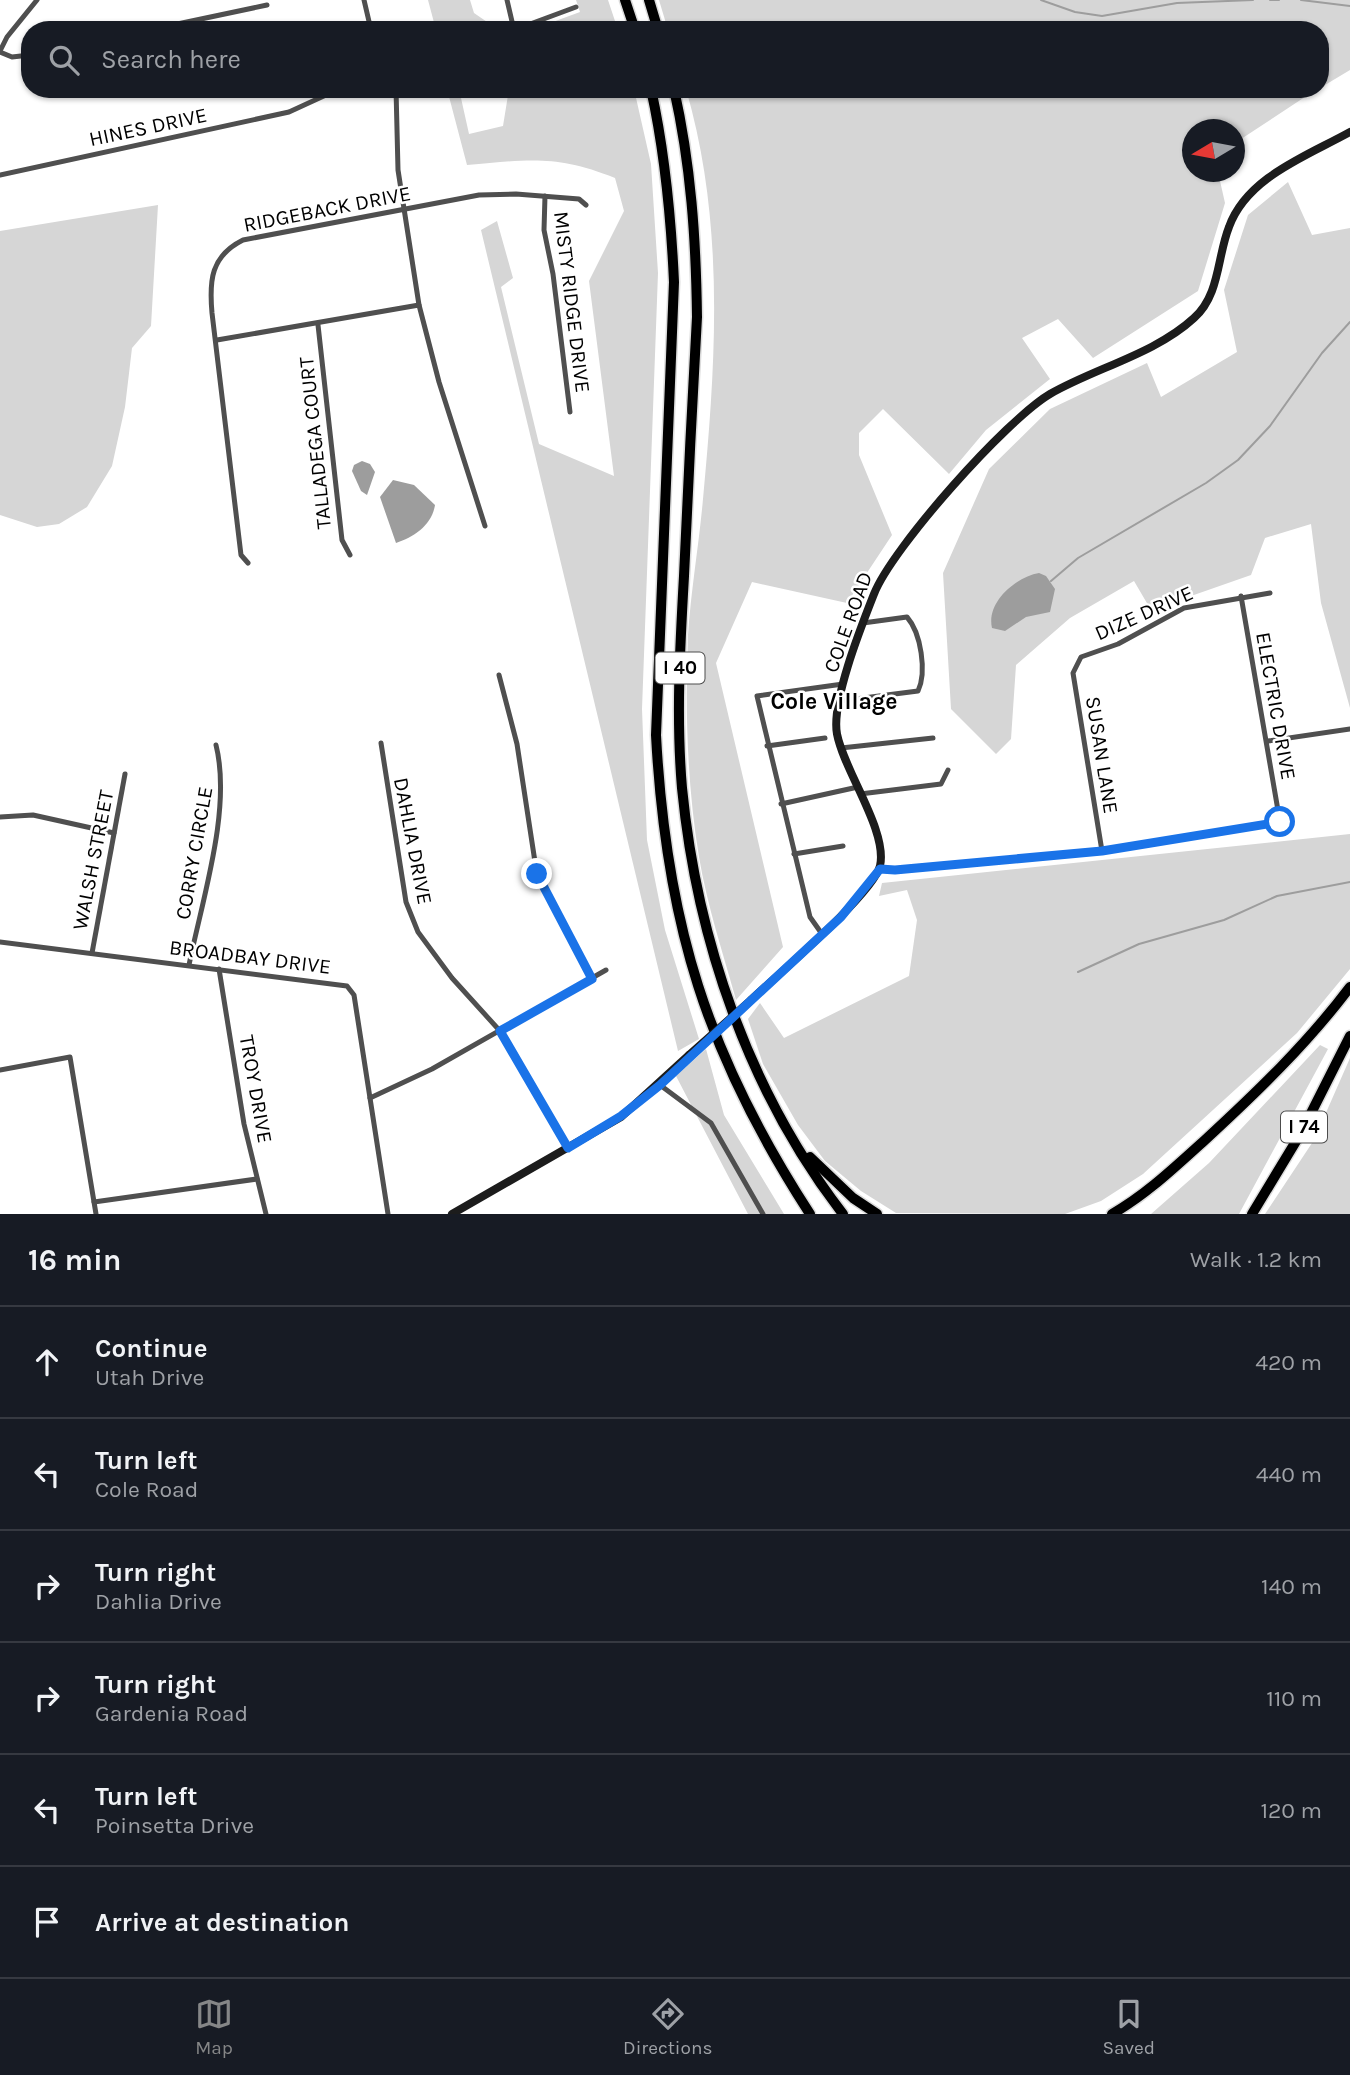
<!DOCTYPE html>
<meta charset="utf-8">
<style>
:root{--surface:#171b24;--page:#242831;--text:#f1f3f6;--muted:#9ea1a6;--line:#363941;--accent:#858687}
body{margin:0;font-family:Karla,sans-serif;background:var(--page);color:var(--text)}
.compass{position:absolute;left:1182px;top:119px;width:63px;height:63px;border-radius:50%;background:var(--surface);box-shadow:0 2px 5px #0004;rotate:260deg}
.stop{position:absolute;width:21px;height:21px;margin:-16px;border:5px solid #1a73e8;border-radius:50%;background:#fff}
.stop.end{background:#1a73e8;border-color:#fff;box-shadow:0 2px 7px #0008}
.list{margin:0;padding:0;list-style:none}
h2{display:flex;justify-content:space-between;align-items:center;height:91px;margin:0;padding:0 28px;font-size:30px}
h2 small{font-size:23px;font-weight:400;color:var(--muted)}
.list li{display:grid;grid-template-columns:46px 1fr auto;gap:21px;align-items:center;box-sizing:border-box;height:112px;padding:0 28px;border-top:2px solid var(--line)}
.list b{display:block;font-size:26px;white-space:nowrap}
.list p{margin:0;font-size:23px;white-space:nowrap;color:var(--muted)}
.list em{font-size:23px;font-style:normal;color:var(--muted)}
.icon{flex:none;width:38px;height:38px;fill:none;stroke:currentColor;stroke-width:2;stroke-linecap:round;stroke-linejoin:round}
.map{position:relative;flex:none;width:1350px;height:1214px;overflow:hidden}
.search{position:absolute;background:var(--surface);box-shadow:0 2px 5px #0004;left:21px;right:21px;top:21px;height:77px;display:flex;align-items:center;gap:18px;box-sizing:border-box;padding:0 24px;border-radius:28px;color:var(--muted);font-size:26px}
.sheet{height:763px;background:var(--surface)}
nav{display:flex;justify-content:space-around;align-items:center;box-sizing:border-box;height:98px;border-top:2px solid var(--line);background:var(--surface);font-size:19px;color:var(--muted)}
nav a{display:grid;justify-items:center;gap:4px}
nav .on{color:var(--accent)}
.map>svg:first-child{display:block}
.green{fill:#d6d6d6}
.water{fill:#9d9d9d}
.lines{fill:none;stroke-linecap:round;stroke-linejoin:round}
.stream{stroke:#9d9d9d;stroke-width:2}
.highway-casing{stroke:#dbdbdb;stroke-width:13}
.street{stroke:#4f4f4f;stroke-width:5}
.secondary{stroke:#1c1c1c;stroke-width:8}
.highway{stroke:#000;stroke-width:10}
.secondary-bridge{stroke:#1c1c1c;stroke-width:8}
.route{stroke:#1a73e8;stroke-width:9}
.labels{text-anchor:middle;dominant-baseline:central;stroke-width:5;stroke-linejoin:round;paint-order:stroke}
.shield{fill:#fff;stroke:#4c4c4c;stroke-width:2}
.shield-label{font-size:19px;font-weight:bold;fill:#000}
.street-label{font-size:21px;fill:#000;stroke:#fff}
.neighbourhood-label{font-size:23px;font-weight:bold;fill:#000;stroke:#fff}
</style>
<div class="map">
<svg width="1350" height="1214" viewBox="0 0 1350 1214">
<rect width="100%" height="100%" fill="#fff"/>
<g class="green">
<polygon points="428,0 470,0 474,13 493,26 481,30 436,30"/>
<polygon points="576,0 608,0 618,30 531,30 580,12"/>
<polygon points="659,0 1350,0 1350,70 1320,88 1320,30 668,30"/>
<path d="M447,89H459L469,134L503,126L509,89H634L651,164L658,273L642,709L647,840L665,930L699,1039L678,1051L481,230L497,221L513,278L501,287L539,444L614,476L589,281L624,211L615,178C556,154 527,160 467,165Z"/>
<path d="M686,89H1317L1235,143L1234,130H1192V172H1218L1225,203L1198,291L1093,358L1058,319L1022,338L1050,379L986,430L949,474L883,409L859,433V455L892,535L847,603L752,582L716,663L783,947L736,1000C723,953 707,905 699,857C687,784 685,709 688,635C691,590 699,544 703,499C716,361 725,223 686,89Z"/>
<polygon points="1288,182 1312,235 1350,228 1350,708 1321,603 1311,524 1265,538 1251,575 1151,610 1134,581 1070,618 1016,665 1011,739 996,754 951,709 943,573 989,469 1050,409 1147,363 1161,397 1237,352 1224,290 1248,215"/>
<polygon points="158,205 151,326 132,348 125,407 112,466 87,507 59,524 37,527 0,515 0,231"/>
<polygon points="1350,834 1350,969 1297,1033 1143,1174 1101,1201 1065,1214 896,1213 861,1191 825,1161 798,1125 763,1064 748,1019 760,1003 784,1038 909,976 917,920 907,890 879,896 882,883"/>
<polygon points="1320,1045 1328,1049 1239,1214 1151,1214 1209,1163"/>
<polygon points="706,1049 724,1115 784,1214 748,1214 676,1076"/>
<polygon points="1350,1058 1350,1214 1265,1214 1314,1140"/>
</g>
<g class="water">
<polygon points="362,461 370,464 375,472 367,495 361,491 352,471 354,465"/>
<path d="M393,480L414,485L435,505C432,525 414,537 396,543L380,497Z"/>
<path d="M1039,573L1046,576L1055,589L1050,612L1026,617L1005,631L992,628C986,602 1016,577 1039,573Z"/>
</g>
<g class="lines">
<g class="stream">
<polyline points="1041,0 1075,12 1102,16 1177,3 1253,0"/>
<polyline points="1270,0 1279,0"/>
<polyline points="1301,0 1350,6"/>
<polyline points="1051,581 1078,558 1206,483 1238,460 1270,426 1322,353 1350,322"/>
<polyline points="1078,972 1139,944 1224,920 1277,896 1350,882"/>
</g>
<g class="highway-casing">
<g id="highway">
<polyline points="625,0 635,30"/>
<polyline points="649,0 658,30"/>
<path d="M651,89C665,153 671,216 674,282L656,735C666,924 707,1055 810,1214"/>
<path d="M674,89C691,165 696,239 697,317C692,403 688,490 684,576C680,646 676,718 682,788C697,941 749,1092 843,1214"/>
<polyline points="810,1157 853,1198 877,1214"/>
<path d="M1112,1214C1146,1195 1176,1166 1205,1140C1257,1092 1307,1044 1350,987"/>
<polyline points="1252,1214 1301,1133 1350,1036"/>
</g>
</g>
<g class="street">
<polyline points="364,0 371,30"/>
<polyline points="507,0 514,30 576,7"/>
<polyline points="149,30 267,5"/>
<polyline points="0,51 7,37 37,0"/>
<polyline points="0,52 12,57 30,55"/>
<polyline points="396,89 398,170 419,305 439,382 485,526"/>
<polyline points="0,175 289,112 339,89"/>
<polyline points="545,196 544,230 553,274 570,412"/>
<polyline points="318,325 342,540 350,555"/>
<polyline points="217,340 419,305"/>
<path d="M248,563L241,555L212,313C209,280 211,256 243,240L479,195L516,194L579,199L586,205"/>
<polyline points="499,675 517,744 537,875 592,979"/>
<path d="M840,701L918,691C927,672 921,633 907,617L863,623"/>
<polyline points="1268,741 1350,729"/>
<polyline points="381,743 406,902 418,932 452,978 500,1031 568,1148"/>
<polyline points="767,746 825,738"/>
<polyline points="841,748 933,738"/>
<polyline points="860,794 941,784 948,770"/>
<polyline points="781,804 858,787"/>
<polyline points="0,817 33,815 114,833"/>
<polyline points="1102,851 1073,673 1081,657 1118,644 1184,608 1270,593"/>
<polyline points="794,854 843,846"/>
<polyline points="880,869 895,870 1102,851 1280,822 1241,596"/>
<polyline points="822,934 810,917 757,696 843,684"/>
<polyline points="0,942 347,986 354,995 388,1214"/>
<polyline points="92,953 125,774"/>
<path d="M189,965C202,900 232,809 216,745"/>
<polyline points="219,969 244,1124 266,1214"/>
<polyline points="0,1070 70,1057 96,1214"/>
<polyline points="660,1085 711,1123 763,1214"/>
<polyline points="370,1098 432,1069 606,970"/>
<polyline points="94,1202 257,1179"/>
</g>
<g class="secondary">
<path d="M751,1000C776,976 873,894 880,866C888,831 844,771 837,734C831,702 861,627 874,594C892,548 1006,420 1050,394C1095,368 1155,354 1194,318C1220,295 1217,257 1229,227C1247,177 1307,156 1350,132"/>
<polyline points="452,1214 621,1117 689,1055"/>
</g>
<use href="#highway" class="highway"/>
<polyline class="secondary-bridge" points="689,1055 751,1000"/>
</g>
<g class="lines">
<polyline class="route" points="537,874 592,979 500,1031 568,1148 621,1116 660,1085 841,917 880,869 895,870 1102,851 1280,822"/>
</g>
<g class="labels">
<g class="shield">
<rect x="655.5" y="652.5" width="49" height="31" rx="5"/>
<rect x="1281" y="1111.5" width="46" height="31" rx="5"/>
</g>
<g class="shield-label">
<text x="680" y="668">I 40</text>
<text x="1304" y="1127">I 74</text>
</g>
<g class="street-label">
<text transform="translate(148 127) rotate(-12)">HINES DRIVE</text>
<text transform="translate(327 209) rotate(-11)">RIDGEBACK DRIVE</text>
<text transform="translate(572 302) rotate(83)">MISTY RIDGE DRIVE</text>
<text transform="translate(315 443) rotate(-96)">TALLADEGA COURT</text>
<text transform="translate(1144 613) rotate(-24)">DIZE DRIVE</text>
<text transform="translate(848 622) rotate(-70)">COLE ROAD</text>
<text transform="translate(1276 706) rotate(80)">ELECTRIC DRIVE</text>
<text transform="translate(1102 755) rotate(81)">SUSAN LANE</text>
<text transform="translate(413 841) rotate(79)">DAHLIA DRIVE</text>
<text transform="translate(194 853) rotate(-80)">CORRY CIRCLE</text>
<text transform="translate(93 860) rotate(-79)">WALSH STREET</text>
<text transform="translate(250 957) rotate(7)">BROADBAY DRIVE</text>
<text transform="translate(256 1089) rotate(80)">TROY DRIVE</text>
</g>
<g class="neighbourhood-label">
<text x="834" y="701">Cole Village</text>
</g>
</g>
</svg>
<svg class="compass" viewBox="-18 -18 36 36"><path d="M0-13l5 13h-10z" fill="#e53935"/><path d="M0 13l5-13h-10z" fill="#9ea1a6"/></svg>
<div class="stop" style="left:1280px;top:822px"></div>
<div class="stop end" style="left:537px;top:874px"></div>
<div class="search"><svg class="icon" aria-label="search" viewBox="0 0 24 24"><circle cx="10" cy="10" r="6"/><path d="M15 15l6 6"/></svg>Search here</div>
</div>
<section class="sheet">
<h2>16 min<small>Walk · 1.2 km</small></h2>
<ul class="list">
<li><svg class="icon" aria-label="ahead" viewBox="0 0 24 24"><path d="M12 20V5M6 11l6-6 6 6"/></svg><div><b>Continue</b><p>Utah Drive</p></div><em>420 m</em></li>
<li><svg class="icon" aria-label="left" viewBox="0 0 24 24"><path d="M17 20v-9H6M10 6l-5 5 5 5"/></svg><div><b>Turn left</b><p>Cole Road</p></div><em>440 m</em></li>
<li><svg class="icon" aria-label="right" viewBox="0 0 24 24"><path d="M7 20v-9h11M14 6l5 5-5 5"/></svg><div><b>Turn right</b><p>Dahlia Drive</p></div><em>140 m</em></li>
<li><svg class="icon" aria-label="right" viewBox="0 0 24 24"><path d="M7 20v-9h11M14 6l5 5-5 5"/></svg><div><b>Turn right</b><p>Gardenia Road</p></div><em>110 m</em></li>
<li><svg class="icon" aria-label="left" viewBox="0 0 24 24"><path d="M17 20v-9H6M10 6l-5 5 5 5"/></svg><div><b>Turn left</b><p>Poinsetta Drive</p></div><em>120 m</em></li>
<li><svg class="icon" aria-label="arrive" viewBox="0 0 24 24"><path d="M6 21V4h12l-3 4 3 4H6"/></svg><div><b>Arrive at destination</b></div></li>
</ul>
</section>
<nav>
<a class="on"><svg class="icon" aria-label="map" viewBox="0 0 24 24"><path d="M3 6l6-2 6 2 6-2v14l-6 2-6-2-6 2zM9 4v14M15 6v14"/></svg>Map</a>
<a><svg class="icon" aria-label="directions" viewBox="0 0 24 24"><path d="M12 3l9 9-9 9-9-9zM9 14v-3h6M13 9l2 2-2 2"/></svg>Directions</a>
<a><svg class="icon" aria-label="saved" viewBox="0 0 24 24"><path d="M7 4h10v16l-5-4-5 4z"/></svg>Saved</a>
</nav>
